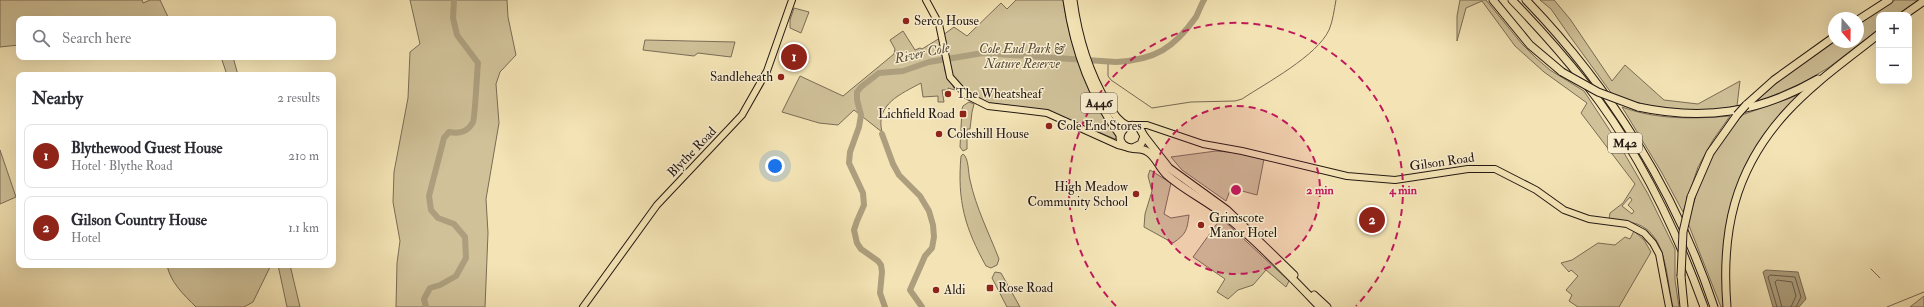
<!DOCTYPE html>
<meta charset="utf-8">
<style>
:root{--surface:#fff;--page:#f7f7f7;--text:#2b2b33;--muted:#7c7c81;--line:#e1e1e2;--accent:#8f2418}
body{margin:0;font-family:"IM FELL Double Pica",serif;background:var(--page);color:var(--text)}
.controls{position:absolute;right:12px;top:12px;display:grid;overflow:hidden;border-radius:8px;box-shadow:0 4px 16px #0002}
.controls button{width:36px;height:36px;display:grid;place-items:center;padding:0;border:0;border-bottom:1px solid var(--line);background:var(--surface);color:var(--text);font:20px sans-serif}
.compass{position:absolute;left:1828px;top:12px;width:36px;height:36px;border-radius:50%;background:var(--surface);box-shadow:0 4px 16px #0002;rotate:160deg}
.you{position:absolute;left:775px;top:166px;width:14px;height:14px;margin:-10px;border:3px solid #fff;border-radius:50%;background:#1a73e8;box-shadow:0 0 0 6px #1a73e833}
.badge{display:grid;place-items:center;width:26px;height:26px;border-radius:50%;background:var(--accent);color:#fff;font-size:13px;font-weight:700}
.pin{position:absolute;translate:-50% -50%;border:2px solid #fff;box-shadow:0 1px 4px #0006}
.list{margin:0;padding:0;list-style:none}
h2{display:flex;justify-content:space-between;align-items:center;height:52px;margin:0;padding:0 16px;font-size:17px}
h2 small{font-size:13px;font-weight:400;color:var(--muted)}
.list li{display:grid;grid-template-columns:26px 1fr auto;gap:12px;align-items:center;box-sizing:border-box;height:64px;margin:0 8px 8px;padding:0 8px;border:1px solid var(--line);border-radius:8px}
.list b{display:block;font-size:15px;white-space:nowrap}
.list p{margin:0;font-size:13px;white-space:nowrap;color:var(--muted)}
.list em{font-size:13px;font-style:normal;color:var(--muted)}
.icon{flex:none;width:22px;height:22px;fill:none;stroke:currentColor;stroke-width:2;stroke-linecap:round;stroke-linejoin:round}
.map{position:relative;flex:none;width:1924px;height:307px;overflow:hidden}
.search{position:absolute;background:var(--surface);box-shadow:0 4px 16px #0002;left:16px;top:16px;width:320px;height:44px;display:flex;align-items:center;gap:10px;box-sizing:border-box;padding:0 14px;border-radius:8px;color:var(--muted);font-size:15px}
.panel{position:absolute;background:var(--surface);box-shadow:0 4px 16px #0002;left:16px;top:72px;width:320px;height:196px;border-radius:8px}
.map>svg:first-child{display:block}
.green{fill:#d0c199;stroke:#7a6c56;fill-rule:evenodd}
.water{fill:#ad9f7e;stroke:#766953}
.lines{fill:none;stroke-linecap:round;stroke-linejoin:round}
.shore{stroke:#685c48;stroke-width:1}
.stream{stroke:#766953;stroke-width:1}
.river{stroke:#ad9f7e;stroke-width:6}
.major-casing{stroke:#231812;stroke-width:8}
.highway-casing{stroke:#231812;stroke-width:9}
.major{stroke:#f4e4b5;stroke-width:6}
.highway{stroke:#f4e4b5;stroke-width:7}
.highway-bridge-casing{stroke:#231812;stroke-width:9;stroke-linecap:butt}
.highway-bridge{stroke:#f4e4b5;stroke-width:7}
.ring{fill:none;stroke:#c2185b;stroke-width:2;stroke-dasharray:7 5}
.poi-dot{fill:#8f2418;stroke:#f8edcf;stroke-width:1.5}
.labels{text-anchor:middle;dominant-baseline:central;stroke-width:3;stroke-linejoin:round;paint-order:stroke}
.shield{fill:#f8edcf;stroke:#63584b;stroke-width:1}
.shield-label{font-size:12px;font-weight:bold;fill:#231812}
.poi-label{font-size:13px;fill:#231812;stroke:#f8edcf;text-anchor:start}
.park-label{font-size:13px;font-style:italic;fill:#574b3a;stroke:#f8edcf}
.street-label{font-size:13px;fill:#231812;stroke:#f8edcf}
.water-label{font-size:14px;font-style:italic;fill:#5a4e3d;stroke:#f8edcf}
.centre{fill:#c2185b;stroke:#f8edcf;stroke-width:2}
.ring-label{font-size:12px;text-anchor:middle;font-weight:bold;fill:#c2185b;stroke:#f8edcf;stroke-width:3;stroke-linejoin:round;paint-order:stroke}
</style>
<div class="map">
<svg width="1924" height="307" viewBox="0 0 1924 307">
<rect width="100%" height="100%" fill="#f4e4b5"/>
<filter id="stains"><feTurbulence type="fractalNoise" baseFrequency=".005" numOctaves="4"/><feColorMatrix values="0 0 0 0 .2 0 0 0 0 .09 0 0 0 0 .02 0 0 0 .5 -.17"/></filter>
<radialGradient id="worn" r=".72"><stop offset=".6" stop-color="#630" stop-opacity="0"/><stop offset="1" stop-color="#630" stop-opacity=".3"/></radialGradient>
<g class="green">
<polygon points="0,0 142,0 143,3 150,0 160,0 169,19 19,19 19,45 0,47"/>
<polygon points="410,0 507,0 508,17 516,55 500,72 496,84 499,123 486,199 488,233 485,307 396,307 397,263 400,241 393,202 394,172 408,98 410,52 420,44"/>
<path d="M1016,0H1063C1071,51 1086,92 1116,135L1117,137L1115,139L1048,111L989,103L975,98L960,87L950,73L943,35L954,27L967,36L1001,3L1007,9Z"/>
<path d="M1460,0H1486L1522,44L1536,58L1550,70L1584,91L1620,146L1648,194L1675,249V280L1679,307H1673C1666,280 1668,235 1637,224C1629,221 1618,221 1609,219L1610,213L1623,203L1635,184L1581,113L1587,103L1544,72L1515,46L1482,1L1466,8L1457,41V16ZM1630,197L1632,200L1628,205L1634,211L1632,214L1622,206Z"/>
<polygon points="1540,0 1554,0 1570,19 1612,81 1625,65 1664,100 1698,104 1740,81 1737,106 1714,110 1688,111 1663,109 1638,103 1612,94 1569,35 1551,9"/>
<polygon points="1895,0 1918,0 1898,15 1879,15 1879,29 1828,68 1804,82 1752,105 1784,76 1834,41 1858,42 1858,24"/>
<polygon points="794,8 809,12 801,33 790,28 790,20"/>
<path d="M903,31L915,50L920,48L922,49L940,38L945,71L955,90L948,88V90H942L944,102H938V96L923,97L921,83C901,94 875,104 882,132L854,110L838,125L819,123L782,112L800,76L843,96L894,54L895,49L890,40Z"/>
<polygon points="645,40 735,42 731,57 698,53 694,56 643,50"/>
<polygon points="221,57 233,57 238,75 227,75"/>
<path d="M1798,95C1738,157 1715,221 1725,307H1721L1688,223L1700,181L1715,150L1742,115Z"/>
<polygon points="969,102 974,104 972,112 970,129 967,129 967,149 963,151 960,147 962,109 963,106"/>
<path d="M1622,107C1657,120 1694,119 1730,116L1713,140L1698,167L1683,212L1662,173Z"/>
<polygon points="0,150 16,197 0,204"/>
<polygon points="1216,151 1241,153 1264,159 1257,195 1231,188 1226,201 1182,170 1171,157"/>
<path d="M963,154C969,158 968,173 970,180C976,208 989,233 999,259L997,265L991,268L986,266C965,228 957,201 961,156Z"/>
<path d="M1150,170L1171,183L1164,214L1171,218L1189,215C1187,231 1186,234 1173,243L1144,227L1145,214L1152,191L1148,176Z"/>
<polygon points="1221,218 1289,281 1286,287 1266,270 1253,285 1238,290 1228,299 1217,292 1225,279 1193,257"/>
<polygon points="1634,231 1644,240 1651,252 1619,307 1578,307 1569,301 1572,295 1566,290 1578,276 1571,270 1569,272 1561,263 1572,260 1598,243 1615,245 1625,237 1630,239"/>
<path d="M167,265H269L270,267L253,302L244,307H196C184,295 170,282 167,265Z"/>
<polygon points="278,265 290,265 300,307 287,307"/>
<polygon points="995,272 1001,273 1020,307 1007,307 992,278"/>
<polygon points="1924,296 1924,307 1910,307"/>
</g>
<polygon class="water" points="1766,270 1798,272 1806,299 1799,307 1773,307 1763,272"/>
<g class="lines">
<g class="shore">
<polyline points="1777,307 1768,277 1770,275 1795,277 1801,297 1796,307"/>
<polyline points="1782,307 1775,282 1777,280 1792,282 1796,296 1791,307"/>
</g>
<g class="stream">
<path d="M1108,61V76L1111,80L1152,108L1191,102L1235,101L1242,99C1266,83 1317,56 1329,30C1333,21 1334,10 1336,0"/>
<polyline points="1871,269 1880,278"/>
<polyline points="1887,307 1924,292"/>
</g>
<g class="river">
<polyline points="882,134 893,164 899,175 920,196 929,211 933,225 934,237 932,248 925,256 910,290 922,307"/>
<path d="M426,307L424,299L430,288L440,285L456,276L466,258L465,237L454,224L438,218L431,210L429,196L444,138L449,132C459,134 468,132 473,122C475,118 477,72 478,63L457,35L453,18L454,0"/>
<path d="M885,307L880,293L882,272L881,265L878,261L861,249L857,243L854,230L857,221L864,205L863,193L849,163L850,152L859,127L861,115L857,100V92L861,87L879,73L903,71L929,62L983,53L1116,62C1155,60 1174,48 1196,17C1199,11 1201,5 1204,0"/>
</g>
<g class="major-casing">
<g id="major">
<polyline points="926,0 939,24 950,77 966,95 988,106 1047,113 1118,145 1126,147"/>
<polyline points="1136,125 1147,125 1203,144 1242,151 1347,176 1395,180 1468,169 1495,169 1536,190 1564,210 1589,219 1627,224 1644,233 1653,243 1659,254 1669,307"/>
<polyline points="583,307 657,205 742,115 767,71 792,0"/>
</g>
</g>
<g class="highway-casing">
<g id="highway">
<path d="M1067,0C1074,48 1091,96 1120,135"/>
<path d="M1073,0C1078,37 1088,71 1107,103C1113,112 1117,121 1128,126"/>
<polyline points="1493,0 1530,45 1562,72"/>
<path d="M1512,0C1538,27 1563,55 1586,84C1638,150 1676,229 1704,307"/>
<path d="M1526,0C1610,87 1676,192 1714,307"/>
<polyline points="1904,15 1924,1"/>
<polyline points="1858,20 1889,0"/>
<polyline points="1746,105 1774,80 1834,37"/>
<path d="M1638,107C1704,121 1759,113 1818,79"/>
<polyline points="1144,136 1169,168 1227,210 1294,275"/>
<path d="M1133,148L1141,144L1144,136L1139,127C1124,119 1112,141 1127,147C1134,150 1142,147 1148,152C1156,157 1160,169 1167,175C1184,190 1205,200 1223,214C1256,240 1290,276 1320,307"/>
<polyline points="1691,197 1710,153 1737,115"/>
<polyline points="1681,276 1684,307"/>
<polyline points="1314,295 1327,307"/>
<path d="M1727,307C1721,232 1734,170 1786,113C1813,83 1848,59 1879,34"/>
</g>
</g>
<use href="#major" class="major"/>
<use href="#highway" class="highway"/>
<g class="highway-bridge-casing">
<g id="highway-bridge">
<polyline points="1562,72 1598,92 1638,107"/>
<polyline points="1737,115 1746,105"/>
<polyline points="1681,276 1683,232 1691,197"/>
</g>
</g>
<use href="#highway-bridge" class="highway-bridge"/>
</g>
<circle cx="1236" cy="190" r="84" fill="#c2185b" fill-opacity=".12"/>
<g class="ring">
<circle cx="1236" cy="190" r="84"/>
<path d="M1116 306A167 167 0 1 1 1356 306"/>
</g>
<g class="poi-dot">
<circle cx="906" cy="21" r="4"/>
<circle cx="781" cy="77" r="4"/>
<circle cx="948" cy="94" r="4"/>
<rect x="959" y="110" width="8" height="8" rx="2"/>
<circle cx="1049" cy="126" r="4"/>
<circle cx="939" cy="134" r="4"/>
<circle cx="1136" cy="194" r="4"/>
<circle cx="1201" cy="225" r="4"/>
<rect x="986" y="284" width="8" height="8" rx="2"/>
<circle cx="936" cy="290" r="4"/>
</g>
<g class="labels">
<g class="shield">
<rect x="1081" y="93" width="36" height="20" rx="3"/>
<rect x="1608" y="133" width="34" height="20" rx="3"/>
</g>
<g class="shield-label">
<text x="1099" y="103">A446</text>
<text x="1625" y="143">M42</text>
</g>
<g class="poi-label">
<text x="914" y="21">Serco House</text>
<text x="773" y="77" text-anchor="end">Sandleheath</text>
<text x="956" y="94">The Wheatsheaf</text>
<text x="955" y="114" text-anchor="end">Lichfield Road</text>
<text x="1057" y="126">Cole End Stores</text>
<text x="947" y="134">Coleshill House</text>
<text x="1128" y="187" text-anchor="end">High Meadow<tspan x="1128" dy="15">Community School</tspan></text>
<text x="1209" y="218">Grimscote<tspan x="1209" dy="15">Manor Hotel</tspan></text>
<text x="998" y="288">Rose Road</text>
<text x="944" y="290">Aldi</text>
</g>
<g class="park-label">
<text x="1022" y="49">Cole End Park &amp;<tspan x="1022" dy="15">Nature Reserve</tspan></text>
</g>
<g class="street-label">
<text transform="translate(692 152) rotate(-46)">Blythe Road</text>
<text transform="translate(1442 162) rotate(-8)">Gilson Road</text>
</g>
<g class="water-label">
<text transform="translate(922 53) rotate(-12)">River Cole</text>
</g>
</g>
<circle cx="1236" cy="190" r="6" class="centre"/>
<g class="ring-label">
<text x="1320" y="194">2 min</text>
<text x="1403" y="194">4 min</text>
</g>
<rect width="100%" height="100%" filter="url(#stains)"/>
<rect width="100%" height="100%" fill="url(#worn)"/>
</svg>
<div class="controls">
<button>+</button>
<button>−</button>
</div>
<svg class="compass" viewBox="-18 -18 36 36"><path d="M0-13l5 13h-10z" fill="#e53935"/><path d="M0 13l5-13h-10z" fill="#7c7c81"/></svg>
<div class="you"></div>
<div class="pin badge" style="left:794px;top:57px">1</div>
<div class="pin badge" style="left:1372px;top:220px">2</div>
<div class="search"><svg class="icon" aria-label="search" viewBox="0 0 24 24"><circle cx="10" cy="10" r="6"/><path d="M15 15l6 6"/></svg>Search here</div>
<section class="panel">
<h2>Nearby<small>2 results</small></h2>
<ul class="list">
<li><span class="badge">1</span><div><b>Blythewood Guest House</b><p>Hotel · Blythe Road</p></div><em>210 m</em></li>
<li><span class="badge">2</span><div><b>Gilson Country House</b><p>Hotel</p></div><em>1.1 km</em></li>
</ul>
</section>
</div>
